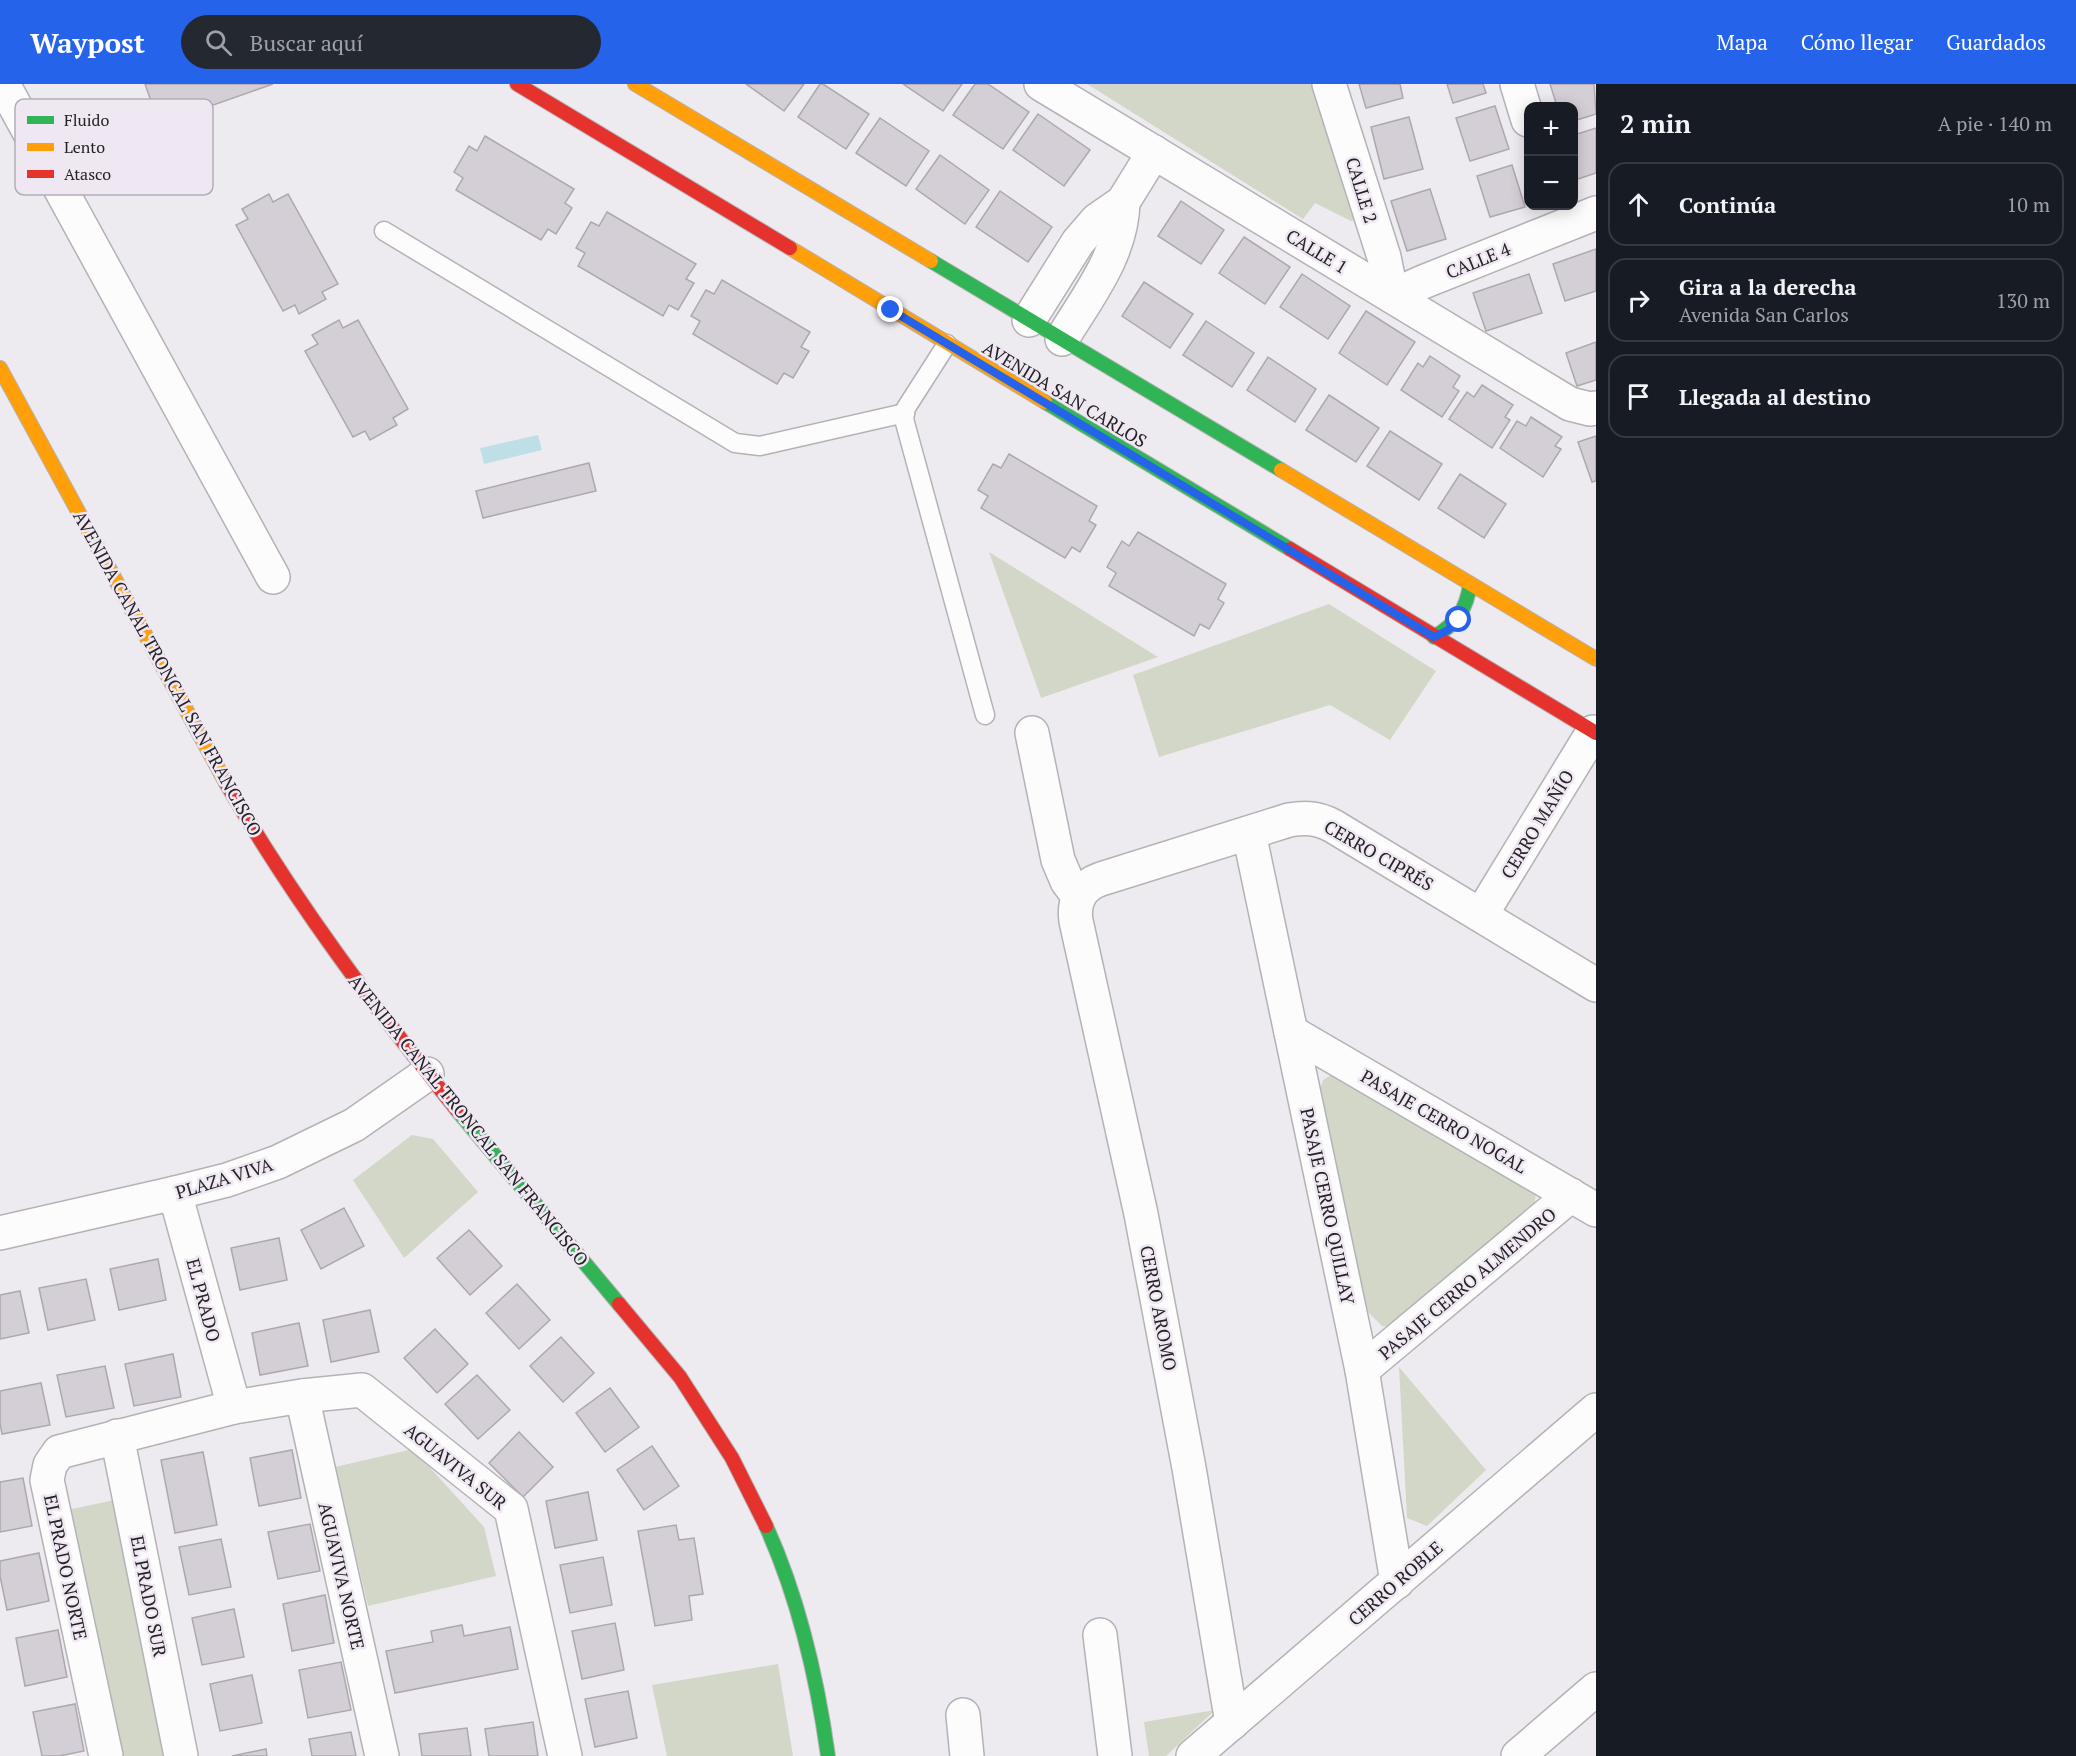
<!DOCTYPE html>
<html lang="es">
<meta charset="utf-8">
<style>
:root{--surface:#171b24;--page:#242831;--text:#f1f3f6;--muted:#9ea1a6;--line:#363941;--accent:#2563eb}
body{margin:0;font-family:"PT Serif",serif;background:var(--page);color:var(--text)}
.controls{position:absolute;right:18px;top:18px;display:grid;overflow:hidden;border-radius:12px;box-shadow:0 3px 15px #0003}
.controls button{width:54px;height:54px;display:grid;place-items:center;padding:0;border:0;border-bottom:2px solid var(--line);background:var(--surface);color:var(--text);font:30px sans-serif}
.stop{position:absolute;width:18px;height:18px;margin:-14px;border:4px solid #2563eb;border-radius:50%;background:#fff}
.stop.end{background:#2563eb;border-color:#fff;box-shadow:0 2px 6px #0008}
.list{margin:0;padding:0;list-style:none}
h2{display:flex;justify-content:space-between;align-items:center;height:78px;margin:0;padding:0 24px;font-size:26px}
h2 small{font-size:20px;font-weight:400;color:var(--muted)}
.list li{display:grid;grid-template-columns:39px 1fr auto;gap:18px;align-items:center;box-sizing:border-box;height:84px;margin:0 12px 12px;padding:0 12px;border:2px solid var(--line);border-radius:18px}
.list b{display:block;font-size:22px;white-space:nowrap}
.list p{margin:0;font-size:20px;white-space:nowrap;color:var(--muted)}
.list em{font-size:20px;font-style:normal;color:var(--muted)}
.icon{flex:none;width:33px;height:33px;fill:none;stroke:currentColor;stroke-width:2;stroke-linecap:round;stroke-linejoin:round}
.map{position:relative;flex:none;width:1596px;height:1672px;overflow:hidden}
header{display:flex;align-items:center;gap:36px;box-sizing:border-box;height:84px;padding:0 30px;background:var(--accent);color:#fff}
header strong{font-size:28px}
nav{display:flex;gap:33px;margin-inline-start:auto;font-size:21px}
.search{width:420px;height:54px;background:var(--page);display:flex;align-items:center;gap:15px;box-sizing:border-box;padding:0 21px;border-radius:33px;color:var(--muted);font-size:22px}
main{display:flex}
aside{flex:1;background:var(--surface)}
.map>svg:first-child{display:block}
.green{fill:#d2d7c8}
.water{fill:#bfdfe6}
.building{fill:#d4ced7;stroke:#aca9ad;stroke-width:1.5}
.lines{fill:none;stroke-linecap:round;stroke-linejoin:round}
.lane-casing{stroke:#b4b2b6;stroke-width:21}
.street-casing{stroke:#b4b2b6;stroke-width:36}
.fast-casing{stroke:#b4b2b6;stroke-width:16}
.slow-casing{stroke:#b4b2b6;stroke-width:16}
.jam-casing{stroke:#b4b2b6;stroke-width:16}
.lane{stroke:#fcfcfd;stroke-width:18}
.street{stroke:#fcfcfd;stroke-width:33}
.fast{stroke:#30b455;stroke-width:14}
.slow{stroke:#ff9f0a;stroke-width:14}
.jam{stroke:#e5322d;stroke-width:14}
.route{stroke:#2563eb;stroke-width:8}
.labels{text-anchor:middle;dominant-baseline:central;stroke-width:5;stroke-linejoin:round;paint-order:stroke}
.street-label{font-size:18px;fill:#252226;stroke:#efe8f3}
.key{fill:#efe8f3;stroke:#b2adb6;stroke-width:1.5}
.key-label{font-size:16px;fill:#252226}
</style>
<header>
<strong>Waypost</strong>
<div class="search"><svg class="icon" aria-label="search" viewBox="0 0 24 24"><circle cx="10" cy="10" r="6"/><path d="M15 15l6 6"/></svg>Buscar aquí</div>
<nav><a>Mapa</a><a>Cómo llegar</a><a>Guardados</a></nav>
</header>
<main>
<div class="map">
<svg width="1596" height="1672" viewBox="0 0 1596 1672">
<rect width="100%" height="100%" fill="#eeebf0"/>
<g class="green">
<polygon points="1087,0 1317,0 1365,133 1351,137 1315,119 1303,135"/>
<polygon points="989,468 1158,573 1041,614"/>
<polygon points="1329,520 1436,587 1390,656 1330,621 1159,673 1133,591"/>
<polygon points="1334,989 1536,1106 1534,1129 1399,1244 1382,1242 1367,1227 1318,1011 1323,996"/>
<polygon points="412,1051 433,1055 478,1108 404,1174 353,1096"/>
<polygon points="1399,1283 1486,1386 1427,1442 1407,1434"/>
<polygon points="413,1365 484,1443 496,1492 368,1522 335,1383"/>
<polygon points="115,1416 172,1672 122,1672 67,1426"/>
<polygon points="778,1580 793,1672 667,1672 652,1601"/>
<polygon points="1215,1626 1166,1672 1149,1672 1144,1638"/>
</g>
<polygon class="water" points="538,351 542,366 484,380 480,364"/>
<g class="building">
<polygon points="145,0 273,0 159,40"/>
<polygon points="746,0 804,0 784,27"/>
<polygon points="820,0 823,0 869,30 846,65 798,33"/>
<polygon points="903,0 962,0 943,27"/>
<polygon points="975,0 988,0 1029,28 1003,65 953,31"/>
<polygon points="1359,0 1400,0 1403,14 1366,24"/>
<polygon points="1447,0 1483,0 1486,9 1453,19"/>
<polygon points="1550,0 1594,0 1596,30 1574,37 1574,22 1557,22"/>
<polygon points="1495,22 1509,65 1470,77 1456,34"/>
<polygon points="1038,30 1090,66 1064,102 1013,66"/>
<polygon points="1409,33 1423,85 1384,95 1371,43"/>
<polygon points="880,34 929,67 906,102 856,69"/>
<polygon points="1596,44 1596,89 1578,95 1574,81 1574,51"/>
<polygon points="485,52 574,105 565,119 572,124 556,150 548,145 541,156 456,106 463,94 454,88 469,62 477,67"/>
<polygon points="940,71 989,106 965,140 916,105"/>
<polygon points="1512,81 1525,123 1490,133 1477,92"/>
<polygon points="1430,105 1446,155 1407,167 1391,117"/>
<polygon points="1000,107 1052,143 1028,178 976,143"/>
<polygon points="269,110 273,118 288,110 338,200 322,208 326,215 299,230 295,221 283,227 236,141 248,135 242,125"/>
<polygon points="1181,117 1224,146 1201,180 1158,152"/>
<polygon points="607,128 696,180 686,195 694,199 678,226 669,221 663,232 578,182 585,169 576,164 591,138 599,142"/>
<polygon points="1244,153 1290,183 1265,220 1219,189"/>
<polygon points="1596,165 1596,207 1565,217 1553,180"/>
<polygon points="1302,190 1350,222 1328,255 1280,223"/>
<polygon points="1529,190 1542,229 1486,247 1473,209"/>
<polygon points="722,196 810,248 801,263 809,267 793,294 784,289 777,300 693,250 700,237 691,232 706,206 714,210"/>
<polygon points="1144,198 1193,230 1170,264 1122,232"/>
<polygon points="1366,227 1415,258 1387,301 1339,269"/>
<polygon points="339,236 343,244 358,236 408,325 393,334 397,341 370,356 365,347 353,353 305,267 318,260 312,251"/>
<polygon points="1206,237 1254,269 1232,303 1183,271"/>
<polygon points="1596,258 1596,296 1577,302 1566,269"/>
<polygon points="1430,272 1460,292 1453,303 1459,307 1442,333 1401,306 1418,279 1423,283"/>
<polygon points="1268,273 1316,305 1295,338 1247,306"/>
<polygon points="1482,301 1513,321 1505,333 1510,336 1492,364 1449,335 1467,308 1474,313"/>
<polygon points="1329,311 1379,344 1356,378 1306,346"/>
<polygon points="1531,333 1562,353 1555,362 1561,365 1543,393 1500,364 1517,337 1526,342"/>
<polygon points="1390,347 1442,380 1419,416 1367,382"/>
<polygon points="1596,352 1596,397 1592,398 1578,358"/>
<polygon points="1009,370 1097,422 1089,437 1096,441 1080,468 1072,463 1065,474 981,424 988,412 978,406 993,380 1001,384"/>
<polygon points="589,379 596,407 483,434 476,407"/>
<polygon points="1460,390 1506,420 1484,454 1438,424"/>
<polygon points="1138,448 1226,500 1218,515 1224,519 1209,545 1200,540 1194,552 1109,502 1116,489 1107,483 1122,457 1129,462"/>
<polygon points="344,1124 364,1162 321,1185 301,1146"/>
<polygon points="469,1146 502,1182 470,1211 437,1174"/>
<polygon points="279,1154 287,1196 240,1206 231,1164"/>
<polygon points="158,1175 166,1216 119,1226 110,1185"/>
<polygon points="86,1195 95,1236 48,1246 39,1204"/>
<polygon points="517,1200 550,1236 519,1265 486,1229"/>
<polygon points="20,1207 29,1249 0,1255 0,1211"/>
<polygon points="370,1226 379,1268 331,1278 323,1236"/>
<polygon points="299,1239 308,1282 260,1291 252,1249"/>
<polygon points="435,1245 468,1280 437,1309 404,1274"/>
<polygon points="561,1253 594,1289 563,1318 530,1282"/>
<polygon points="173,1270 181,1313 134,1322 125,1280"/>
<polygon points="105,1282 114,1324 66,1333 57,1291"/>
<polygon points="477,1291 510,1326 478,1355 445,1320"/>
<polygon points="41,1299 50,1341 2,1350 0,1339 0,1307"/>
<polygon points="610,1304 639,1343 605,1368 576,1329"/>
<polygon points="519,1348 553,1383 523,1413 489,1379"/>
<polygon points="652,1362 679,1402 644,1426 617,1386"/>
<polygon points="292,1366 301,1414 259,1422 250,1374"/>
<polygon points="203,1368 217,1441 175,1449 161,1376"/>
<polygon points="23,1394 32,1442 0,1448 0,1398"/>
<polygon points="588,1408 597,1456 555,1464 546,1417"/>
<polygon points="310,1440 320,1487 278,1495 268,1448"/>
<polygon points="676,1441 679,1456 694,1454 703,1510 689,1512 692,1536 655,1542 638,1447"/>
<polygon points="221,1455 231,1503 189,1511 179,1463"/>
<polygon points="39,1469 49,1517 7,1526 0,1492 0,1477"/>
<polygon points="603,1473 612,1521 570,1529 560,1481"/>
<polygon points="325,1511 334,1559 292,1567 283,1520"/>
<polygon points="234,1525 244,1573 202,1581 192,1534"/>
<polygon points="615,1539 624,1586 582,1595 572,1547"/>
<polygon points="462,1541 464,1552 510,1543 518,1585 395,1609 386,1567 433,1558 431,1547"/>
<polygon points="58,1546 67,1593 25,1602 16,1554"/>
<polygon points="341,1578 351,1626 308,1634 299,1586"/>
<polygon points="252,1591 262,1639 220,1647 210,1600"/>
<polygon points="628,1607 637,1654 595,1663 585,1615"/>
<polygon points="75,1620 84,1667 59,1672 42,1672 33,1628"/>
<polygon points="533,1638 538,1672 489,1672 485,1645"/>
<polygon points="467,1644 471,1672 422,1672 419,1650"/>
<polygon points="351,1648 356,1672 312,1672 309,1655"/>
<polygon points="266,1665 267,1672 232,1672"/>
</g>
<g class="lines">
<g class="lane-casing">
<g id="lane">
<polyline points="384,147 735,359 760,362 905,329"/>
<polyline points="947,260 906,324 904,335 985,631"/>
</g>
</g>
<g class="street-casing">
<g id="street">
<polyline points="3,0 273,493"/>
<polyline points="1041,0 1570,320 1590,325 1596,324"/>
<polyline points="1329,0 1384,173 1392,212"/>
<polyline points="1517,0 1528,36"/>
<polyline points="1392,212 1423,198 1596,129"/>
<polyline points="1029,236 1078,158 1097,136 1123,118 1154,68"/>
<path d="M1062,255C1088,212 1122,170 1123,118"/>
<polyline points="1032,649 1058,776 1067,797 1078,812"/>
<polyline points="1249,749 1362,1286 1397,1498"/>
<polyline points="1481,831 1593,648"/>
<polyline points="1291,948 1596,1126"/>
<polyline points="175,1109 234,1323"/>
<polyline points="0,1149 175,1109 227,1096 278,1078 354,1041 427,990"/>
<polyline points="1362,1286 1571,1111"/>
<polyline points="302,1312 382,1672"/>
<polyline points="117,1352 181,1672"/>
<polyline points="1100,1551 1115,1672"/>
<polyline points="963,1631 967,1672"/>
<path d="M1232,1639L1189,1384L1141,1130L1076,837C1073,817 1081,802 1101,795L1289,736C1306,733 1318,734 1333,742L1596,901"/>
<polyline points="106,1672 47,1396 50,1381 59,1368 234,1323 302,1312 362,1306 511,1425 565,1672"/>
<polyline points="1193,1672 1596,1326"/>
<polyline points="1518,1672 1596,1605"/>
</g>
</g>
<g class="fast-casing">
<g id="fast">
<polyline points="931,177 1281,386"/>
<polyline points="1045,318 1290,465"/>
<path d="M1434,553C1456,540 1467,525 1470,500"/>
<polyline points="457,1026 619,1220"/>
<path d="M766,1442C799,1515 817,1593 828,1672"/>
</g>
</g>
<g class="slow-casing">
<g id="slow">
<polyline points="635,0 931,177"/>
<polyline points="790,164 1045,318"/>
<polyline points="0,284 226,699"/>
<polyline points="1281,386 1596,575"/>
</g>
</g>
<g class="jam-casing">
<g id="jam">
<polyline points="517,0 790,164"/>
<polyline points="1290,465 1596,649"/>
<path d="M226,699C293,815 373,922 457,1026"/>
<polyline points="619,1220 680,1293 732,1374 766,1442"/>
</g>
</g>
<use href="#lane" class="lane"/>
<use href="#street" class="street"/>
<use href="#fast" class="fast"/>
<use href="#slow" class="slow"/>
<use href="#jam" class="jam"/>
</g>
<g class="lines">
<polyline class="route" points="891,226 1434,553 1448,546 1459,536"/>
</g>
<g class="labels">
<g class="street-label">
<text transform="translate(1362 106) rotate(73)">CALLE 2</text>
<text transform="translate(1317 167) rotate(31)">CALLE 1</text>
<text transform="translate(1478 176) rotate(-22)">CALLE 4</text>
<text transform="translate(1065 310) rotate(31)">AVENIDA SAN CARLOS</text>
<text transform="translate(168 589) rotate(61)">AVENIDA CANAL TRONCAL SAN FRANCISCO</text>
<text transform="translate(1537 740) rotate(-59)">CERRO MAÑÍO</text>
<text transform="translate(1379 771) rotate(30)">CERRO CIPRÉS</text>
<text transform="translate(469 1036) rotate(51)">AVENIDA CANAL TRONCAL SAN FRANCISCO</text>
<text transform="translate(1444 1037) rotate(30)">PASAJE CERRO NOGAL</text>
<text transform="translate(224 1094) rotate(-17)">PLAZA VIVA</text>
<text transform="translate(1328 1122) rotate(78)">PASAJE CERRO QUILLAY</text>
<text transform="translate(1467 1199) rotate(-40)">PASAJE CERRO ALMENDRO</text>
<text transform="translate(204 1216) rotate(75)">EL PRADO</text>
<text transform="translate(1159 1224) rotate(79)">CERRO AROMO</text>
<text transform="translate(456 1382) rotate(39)">AGUAVIVA SUR</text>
<text transform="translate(66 1483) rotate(78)">EL PRADO NORTE</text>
<text transform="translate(342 1492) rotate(77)">AGUAVIVA NORTE</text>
<text transform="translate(1395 1499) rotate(-41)">CERRO ROBLE</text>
<text transform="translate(149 1512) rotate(79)">EL PRADO SUR</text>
</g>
</g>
<rect x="15" y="15" width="198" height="96" rx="9" class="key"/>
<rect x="27" y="32" width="27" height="8" fill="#30b455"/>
<rect x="27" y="59" width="27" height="8" fill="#ff9f0a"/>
<rect x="27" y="86" width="27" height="8" fill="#e5322d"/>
<g class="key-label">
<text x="64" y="42">Fluido</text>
<text x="64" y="69">Lento</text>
<text x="64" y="96">Atasco</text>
</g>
</svg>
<div class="controls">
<button>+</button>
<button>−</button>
</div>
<div class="stop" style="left:1459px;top:536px"></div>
<div class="stop end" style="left:891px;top:226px"></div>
</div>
<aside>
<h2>2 min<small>A pie · 140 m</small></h2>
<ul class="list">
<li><svg class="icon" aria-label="ahead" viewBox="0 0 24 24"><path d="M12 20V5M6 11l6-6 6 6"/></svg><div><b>Continúa</b></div><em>10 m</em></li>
<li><svg class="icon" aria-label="right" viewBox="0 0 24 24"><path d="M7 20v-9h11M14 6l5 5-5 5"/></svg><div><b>Gira a la derecha</b><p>Avenida San Carlos</p></div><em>130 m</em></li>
<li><svg class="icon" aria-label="arrive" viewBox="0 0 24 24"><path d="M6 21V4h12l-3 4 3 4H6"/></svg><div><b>Llegada al destino</b></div></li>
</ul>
</aside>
</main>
